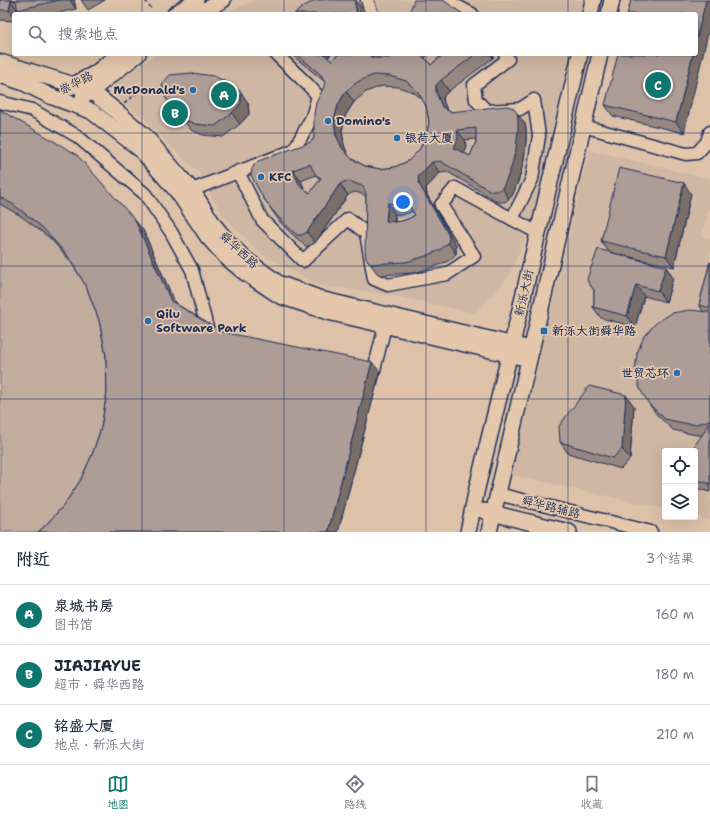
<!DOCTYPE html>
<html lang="zh">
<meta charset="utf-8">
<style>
:root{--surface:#fff;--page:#f2f2f3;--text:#1f2937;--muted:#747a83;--line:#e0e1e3;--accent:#0f766e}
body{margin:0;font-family:"Shantell Sans","LXGW WenKai TC",sans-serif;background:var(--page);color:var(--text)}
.controls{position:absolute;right:12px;bottom:12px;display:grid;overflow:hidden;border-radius:4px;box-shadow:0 4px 16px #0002}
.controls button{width:36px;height:36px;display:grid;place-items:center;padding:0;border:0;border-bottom:1px solid var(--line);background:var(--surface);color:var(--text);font:20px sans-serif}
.you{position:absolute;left:403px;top:202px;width:14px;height:14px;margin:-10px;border:3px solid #fff;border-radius:50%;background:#1a73e8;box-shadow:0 0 0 6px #1a73e833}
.badge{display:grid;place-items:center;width:26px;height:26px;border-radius:50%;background:var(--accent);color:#fff;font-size:13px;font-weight:700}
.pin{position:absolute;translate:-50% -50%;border:2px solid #fff;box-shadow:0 1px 4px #0006}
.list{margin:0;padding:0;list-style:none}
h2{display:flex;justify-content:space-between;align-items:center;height:52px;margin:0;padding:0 16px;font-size:17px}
h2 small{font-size:13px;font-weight:400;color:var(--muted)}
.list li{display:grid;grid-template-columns:26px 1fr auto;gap:12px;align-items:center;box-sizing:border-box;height:60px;padding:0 16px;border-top:1px solid var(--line)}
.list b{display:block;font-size:15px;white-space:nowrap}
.list p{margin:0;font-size:13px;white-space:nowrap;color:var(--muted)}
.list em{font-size:13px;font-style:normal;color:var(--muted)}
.icon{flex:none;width:22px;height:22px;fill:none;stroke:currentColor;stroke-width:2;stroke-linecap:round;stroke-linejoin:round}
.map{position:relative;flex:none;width:710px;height:532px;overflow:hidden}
.search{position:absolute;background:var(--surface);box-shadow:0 4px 16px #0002;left:12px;right:12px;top:12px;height:44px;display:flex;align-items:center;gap:10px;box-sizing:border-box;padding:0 14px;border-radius:4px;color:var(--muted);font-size:15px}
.sheet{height:232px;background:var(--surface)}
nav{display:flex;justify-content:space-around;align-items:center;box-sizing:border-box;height:56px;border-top:1px solid var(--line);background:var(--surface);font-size:11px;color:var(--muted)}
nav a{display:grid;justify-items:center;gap:2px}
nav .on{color:var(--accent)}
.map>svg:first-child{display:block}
.built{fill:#cfb7a3}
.green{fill:#c1ac9d;stroke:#6e6e7e}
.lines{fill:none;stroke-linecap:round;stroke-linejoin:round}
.minor-casing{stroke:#1b2f5e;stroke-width:15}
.major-casing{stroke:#1b2f5e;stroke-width:18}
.path{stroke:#1b2f5e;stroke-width:1.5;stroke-dasharray:4 3;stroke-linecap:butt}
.minor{stroke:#e5c8ac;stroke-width:12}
.major{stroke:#e5c8ac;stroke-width:15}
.wall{fill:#968781;stroke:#1b2f5e;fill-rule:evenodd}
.shaded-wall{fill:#7a6e69;stroke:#1b2f5e}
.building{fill:#ae9d96;stroke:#1b2f5e;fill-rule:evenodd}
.grid{fill:none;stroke:#1b2f5e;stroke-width:1;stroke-opacity:0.55}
.poi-dot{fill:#1f6fb2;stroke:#e5c8ac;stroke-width:1.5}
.labels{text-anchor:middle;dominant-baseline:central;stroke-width:3.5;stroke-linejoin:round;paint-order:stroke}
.street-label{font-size:12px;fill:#1b2f5e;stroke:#e5c8ac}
.poi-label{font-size:12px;font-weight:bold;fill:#1b2f5e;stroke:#e5c8ac;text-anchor:start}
</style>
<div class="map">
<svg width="710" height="532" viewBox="0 0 710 532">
<rect width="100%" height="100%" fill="#ddc2a9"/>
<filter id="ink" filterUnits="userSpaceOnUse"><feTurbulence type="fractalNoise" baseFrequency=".025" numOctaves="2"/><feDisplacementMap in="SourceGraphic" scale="8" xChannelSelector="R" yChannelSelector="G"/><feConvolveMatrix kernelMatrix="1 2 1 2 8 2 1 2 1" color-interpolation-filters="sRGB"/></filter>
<g filter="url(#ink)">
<g class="built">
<polygon points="256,0 583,0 580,14 221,14"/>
<polygon points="156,54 570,54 549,144 532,223 508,277 475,313 385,294 317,285 260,253 223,215 197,170 189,164 139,114 115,95 116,83"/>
<polygon points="589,150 710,179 710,203 702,237 710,239 710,520 695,516 695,451 665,451 665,509 512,475"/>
</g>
<polygon class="green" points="0,204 21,216 50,238 74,265 93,297 107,331 109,439 57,532 0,532"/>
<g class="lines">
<g class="minor-casing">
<g id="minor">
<polyline points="367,0 372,14"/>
<polyline points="445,0 472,14"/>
<polyline points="385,54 385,56 399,54"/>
<polyline points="0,102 32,110 77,136 145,194 171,232 192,270 210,339"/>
<polyline points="583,126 686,154 697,153 707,142 710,132"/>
<polyline points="239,171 239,174 262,220 303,261 348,219 366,233 374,279 388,285 447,274 474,256 441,205 455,188 512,219 532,179 539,136 534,100 520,109 487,111 476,100 474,85 508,59 505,54"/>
<polyline points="192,190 294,150 312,117 318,96 308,85 276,54"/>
<polyline points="512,219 538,233"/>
<polyline points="371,382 385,326"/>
<polyline points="498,494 651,532"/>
</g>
</g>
<g class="major-casing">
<g id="major">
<polyline points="175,14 196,0"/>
<polyline points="198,14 223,0"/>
<polyline points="590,14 593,0"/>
<polyline points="609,14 612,0"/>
<polyline points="0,62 74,85 91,91 116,111 145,136 181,178 192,190 213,224 226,240 245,259 278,283 324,300 531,349"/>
<polyline points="0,75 24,83 50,96 91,111 140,149 177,191 208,237 226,257 244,272 280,296 328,312 529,359"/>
<polyline points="68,88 96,73 119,54"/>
<polyline points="83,97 138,54"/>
<polyline points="484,511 569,532"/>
<polyline points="468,532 477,488 512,344 580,54"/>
<polyline points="489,532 600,54"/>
</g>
</g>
<g class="path">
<polyline points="145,0 151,8"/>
<polyline points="124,104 144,87"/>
</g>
<use href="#minor" class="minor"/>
<use href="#major" class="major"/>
</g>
<g class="wall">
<polygon points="0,0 75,0 74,0 76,9 54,14 21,14 18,11 18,14 14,14 14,21 0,20"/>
<polygon points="81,0 105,0 88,10"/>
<path d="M291,54H331L328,58L332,61L373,58H388L394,56L396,54H427L425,58L431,65L443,54H494L493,58L449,91L444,96L443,99L444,103L447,110L450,112L525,124L526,129V141L524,160L519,179L512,196L509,199L505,202H498L448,172L440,173L426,188L427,195L456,245V254L448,261L434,267L414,273L380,275L377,273L374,269L366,258V196L356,192L352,193L348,195L315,243L309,246H305L292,234L280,222L262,196L311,142L314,138L325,84V82ZM382,86L398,87L413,92L423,100L426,106L429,122L426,137L419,150L408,161L395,167L380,169L365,166L352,159L347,154L344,145L342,131L345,116L354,102L366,92ZM476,139V142L470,156L464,153L466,147L465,140ZM316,175L320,180L310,193L305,190L301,181ZM412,211L415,215L408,219L402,221L395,222V214L402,215L408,213Z"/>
<polygon points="696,54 684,133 613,116 605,105"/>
<polygon points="165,97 248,103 249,114 240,124 223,137 203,135 191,130"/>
<polygon points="0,110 143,230 175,303 222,332 380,372 338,532 38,532 45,526 64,505 80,481 92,455 101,428 107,392 106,356 99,320 86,286 71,262 50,238 21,216 0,204"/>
<polygon points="691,194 674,267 609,252 601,241"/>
<polygon points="710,262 710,492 695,488 695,451 702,435 696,435 673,430 657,415 649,404 703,311 699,305"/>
<polygon points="666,267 673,278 666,302 644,296 635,327 601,318 593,307 594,303 594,290 588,282"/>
<polygon points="634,406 630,459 621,469 568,453 560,442"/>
</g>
<g class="shaded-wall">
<polygon points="11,0 18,11 18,14 14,14 14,17 9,10"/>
<polygon points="70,0 74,0 76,9"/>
<polygon points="354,0 356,0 360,6 362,14 357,14"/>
<polygon points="706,0 710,0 710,25 684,133 676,122 693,54 696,54 696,40"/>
<polygon points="321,54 330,54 326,60"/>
<polygon points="368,54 372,54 374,62"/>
<polygon points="416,54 427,54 423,65"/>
<polygon points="490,54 494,54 493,58"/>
<polygon points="441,80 449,91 444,96 443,99 444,103 450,118 442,107 436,92 436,85"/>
<polygon points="346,91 354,102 345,116 342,131 344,145 350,159 342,148 336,135 334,120 338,105"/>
<polygon points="241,92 248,103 249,114 240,124 232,113"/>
<polygon points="517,113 525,124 526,129 526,141 524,160 519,179 512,196 509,199 502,188"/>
<polygon points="457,130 465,140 466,147 465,152 461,159 454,148"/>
<polygon points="432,162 440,173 426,188 427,195 456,245 456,254 448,243 419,184 418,177"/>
<polygon points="293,170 301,181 307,195 299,184"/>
<polygon points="684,183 691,194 674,267 666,256"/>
<polygon points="340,184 348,195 315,243 307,232"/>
<polygon points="388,203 395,214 394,232 386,221"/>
<polygon points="135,220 143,230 179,312 171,301"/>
<polygon points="666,267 673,278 666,302 658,291"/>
<polygon points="636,285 644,296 635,327 627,316"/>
<polygon points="372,362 380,372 338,532 328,532"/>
<polygon points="626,395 634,406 630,459 622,449"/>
</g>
<g class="building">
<polygon points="0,0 59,0 18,10 16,1 11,0 9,10 0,10"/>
<polygon points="316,0 354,0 357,14 294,14 304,6"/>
<polygon points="414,0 443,0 463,14 409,14"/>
<polygon points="631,0 706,0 696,40 696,14 627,14"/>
<path d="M297,54H324L332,61L336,56L340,54H368L372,58H388L394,56L396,54H416L421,56L426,59L431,65L444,54H476L441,80L436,85V92L442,107L450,112L506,106L511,107L514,109L517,113L518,118V130L516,149L511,168L504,185L502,188L497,191H491L440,161L432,162L418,177L419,184L448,234L449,238L448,243L440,250L426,256L406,262L372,264L369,262L366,258L365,251L366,194L364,188L362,186L349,181L344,182L340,184L307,232L302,235H297L284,223L273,211L262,196L251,175L252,169L254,165L258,161L311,142L314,138V114L316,103L325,84L324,80L321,75ZM374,75L390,76L406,81L418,92L426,106L429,122L426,137L419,150L408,161L395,167L380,169L365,166L352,159L342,148L336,135L334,120L338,105L346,91L359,81ZM476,128V142L470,156L454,148L457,141L458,136L457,130ZM310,164L313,170L316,175L321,178L310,193L304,189L299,184L293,170ZM405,199L415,215L408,219L402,221L394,222L386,221L388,203L395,204L400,202Z"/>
<polygon points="618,54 693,54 676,122 605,105"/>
<polygon points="191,73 214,76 228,83 241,92 241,103 232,113 215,126 195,124 183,119 165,97 162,84 170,75"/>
<polygon points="0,110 76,154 135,220 171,301 222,332 372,362 328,532 38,532 45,526 64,505 80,481 92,455 101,428 107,392 106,356 99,320 86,286 67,255 42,227 14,205 0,197"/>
<polygon points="619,168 684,183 666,256 601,241"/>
<polygon points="598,249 666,267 658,291 636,285 627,316 593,307 594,303 594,290 588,282 587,279"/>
<polygon points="710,262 710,308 699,305"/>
<polygon points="690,310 708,312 710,313 710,420 697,424 688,424 665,419 649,404 640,389 635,371 637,353 644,336 656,323 672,313"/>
<polygon points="589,386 626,395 622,449 613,458 560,442 559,426"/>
<polygon points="710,423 710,484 695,479 695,451 691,451"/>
</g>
</g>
<path class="grid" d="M142,0V14M284,0V14M426,0V14M568,0V14M142,54V532M284,54V532M426,54V532M568,54V532M0,133H710M0,266H710M0,399H710"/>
<g class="poi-dot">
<circle cx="193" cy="90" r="4"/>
<circle cx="328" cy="121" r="4"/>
<circle cx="397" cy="138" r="4"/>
<circle cx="261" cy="177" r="4"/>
<circle cx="148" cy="321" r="4"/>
<rect x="540" y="327" width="8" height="8" rx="2"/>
<circle cx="677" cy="373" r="4"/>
</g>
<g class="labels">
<g class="street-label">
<text transform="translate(76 83) rotate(-27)">崇华路</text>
<text transform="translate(239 250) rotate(43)">舜华西路</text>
<text transform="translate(524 293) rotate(-77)">新泺大街</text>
<text transform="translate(551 507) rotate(14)">舜华路辅路</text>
</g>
<g class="poi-label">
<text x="185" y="90" text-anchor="end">McDonald's</text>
<text x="336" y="121">Domino's</text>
<text x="405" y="138">银荷大厦</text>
<text x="269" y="177">KFC</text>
<text x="156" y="314">Qilu<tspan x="156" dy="14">Software Park</tspan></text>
<text x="552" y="331">新泺大街舜华路</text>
<text x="669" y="373" text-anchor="end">世贸芯环</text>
</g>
</g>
</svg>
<div class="controls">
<button><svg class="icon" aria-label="locate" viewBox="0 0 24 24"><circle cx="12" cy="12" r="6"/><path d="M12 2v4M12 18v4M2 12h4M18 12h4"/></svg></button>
<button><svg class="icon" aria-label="layers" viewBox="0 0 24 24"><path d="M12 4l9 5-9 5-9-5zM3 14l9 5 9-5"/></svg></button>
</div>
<div class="you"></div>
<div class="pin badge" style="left:224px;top:95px">A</div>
<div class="pin badge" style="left:175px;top:113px">B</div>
<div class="pin badge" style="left:658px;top:85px">C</div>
<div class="search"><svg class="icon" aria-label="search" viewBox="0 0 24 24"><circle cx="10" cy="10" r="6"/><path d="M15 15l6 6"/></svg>搜索地点</div>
</div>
<section class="sheet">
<h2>附近<small>3个结果</small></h2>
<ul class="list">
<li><span class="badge">A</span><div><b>泉城书房</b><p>图书馆</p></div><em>160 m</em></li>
<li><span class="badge">B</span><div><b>JIAJIAYUE</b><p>超市 · 舜华西路</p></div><em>180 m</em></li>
<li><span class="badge">C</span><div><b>铭盛大厦</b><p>地点 · 新泺大街</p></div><em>210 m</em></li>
</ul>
</section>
<nav>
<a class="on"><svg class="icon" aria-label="map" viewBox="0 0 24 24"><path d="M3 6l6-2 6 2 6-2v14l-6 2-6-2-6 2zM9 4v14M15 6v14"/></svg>地图</a>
<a><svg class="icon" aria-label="directions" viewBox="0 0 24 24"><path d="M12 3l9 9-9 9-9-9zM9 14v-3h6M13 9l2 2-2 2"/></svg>路线</a>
<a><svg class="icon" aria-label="saved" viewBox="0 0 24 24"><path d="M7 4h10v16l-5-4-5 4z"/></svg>收藏</a>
</nav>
